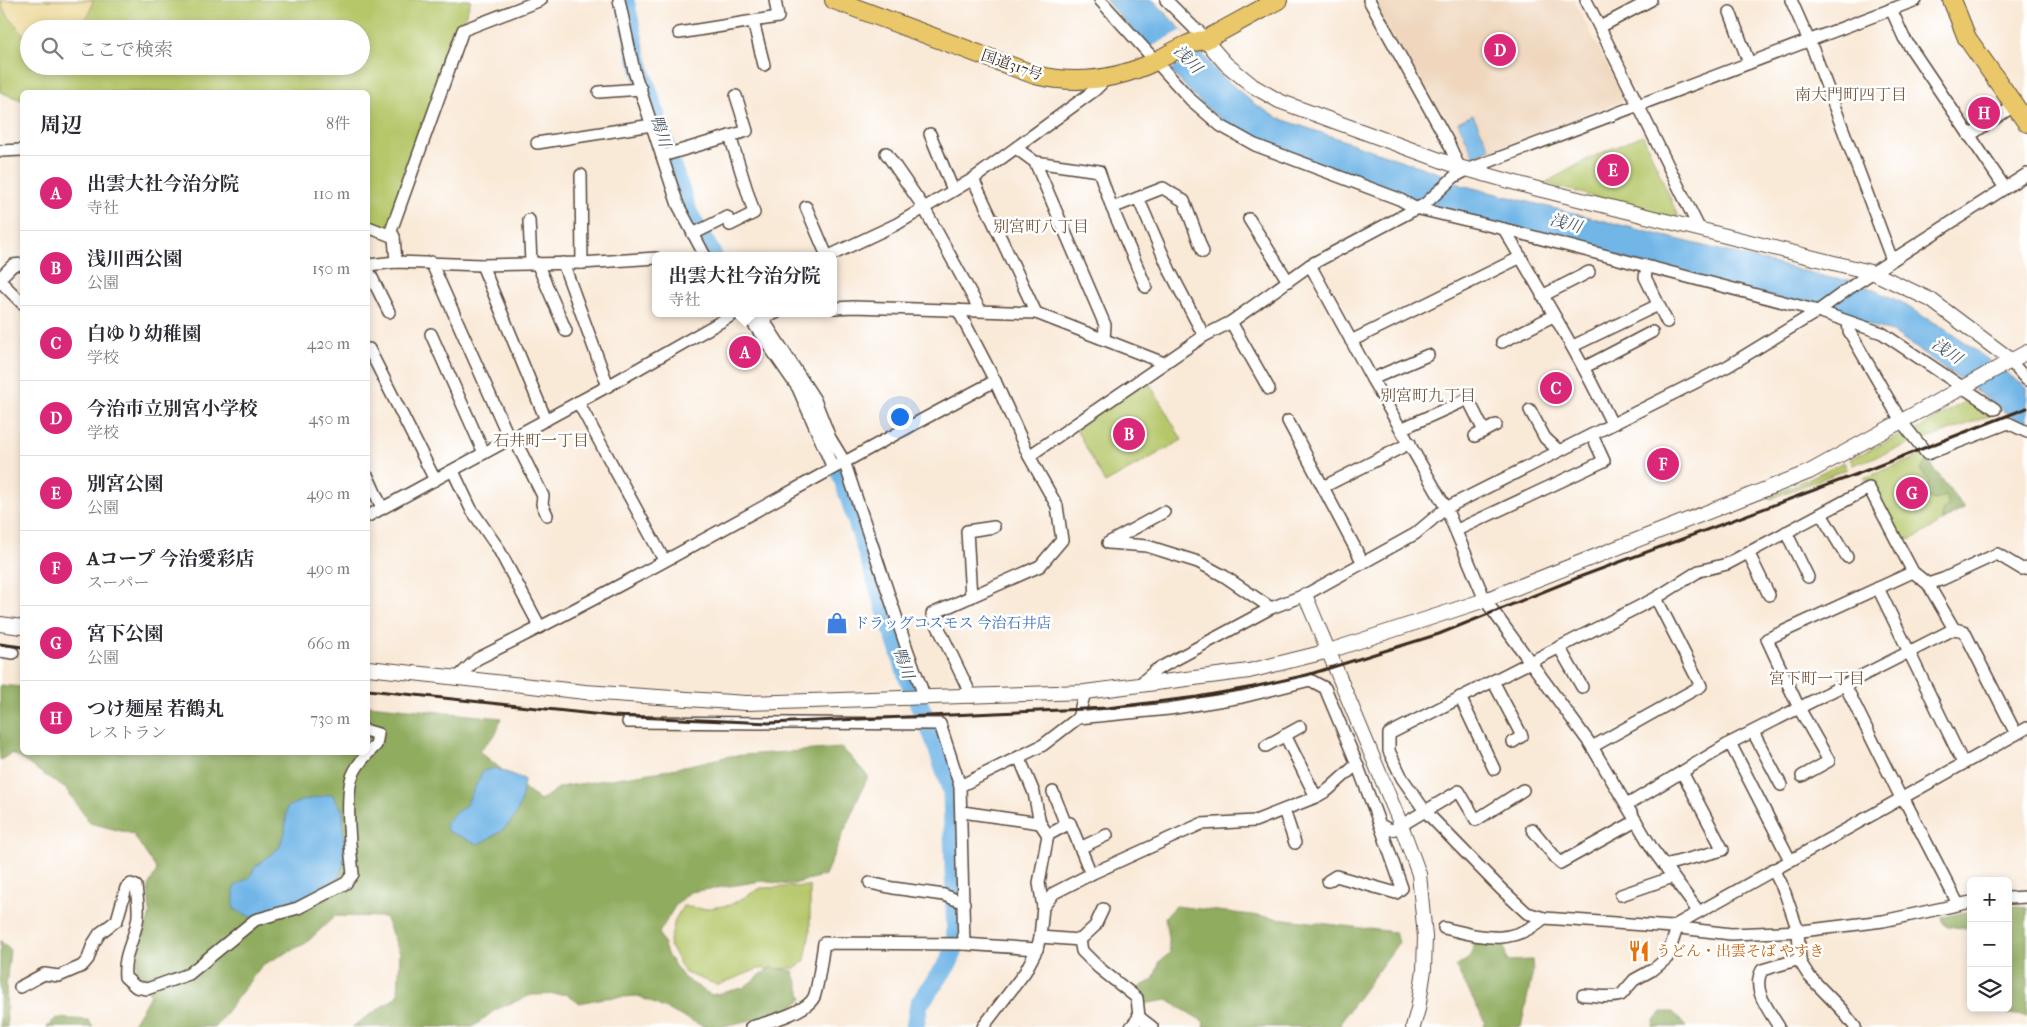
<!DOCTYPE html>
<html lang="ja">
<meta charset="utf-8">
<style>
:root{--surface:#fff;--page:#f7f7f7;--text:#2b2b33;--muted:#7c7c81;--line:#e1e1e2;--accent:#db2777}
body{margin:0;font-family:"IM FELL French Canon","Noto Serif JP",serif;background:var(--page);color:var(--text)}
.controls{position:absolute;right:15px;bottom:15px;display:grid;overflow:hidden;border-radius:8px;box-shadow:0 2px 8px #0003}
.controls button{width:45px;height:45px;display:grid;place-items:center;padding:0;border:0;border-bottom:1px solid var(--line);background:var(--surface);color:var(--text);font:25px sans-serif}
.you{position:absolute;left:899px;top:416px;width:18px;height:18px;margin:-12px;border:4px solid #fff;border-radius:50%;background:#1a73e8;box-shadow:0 0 0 8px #1a73e833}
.badge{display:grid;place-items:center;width:32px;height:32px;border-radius:50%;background:var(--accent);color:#fff;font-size:16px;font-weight:700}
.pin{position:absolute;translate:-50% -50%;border:2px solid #fff;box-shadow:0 1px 5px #0006}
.popup{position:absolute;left:652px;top:252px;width:185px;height:65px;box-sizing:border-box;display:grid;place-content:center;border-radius:8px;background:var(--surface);filter:drop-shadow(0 1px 4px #0005);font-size:16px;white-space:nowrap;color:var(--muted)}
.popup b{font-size:19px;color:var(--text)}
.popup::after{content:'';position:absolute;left:50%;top:100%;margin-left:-10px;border:10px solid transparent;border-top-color:var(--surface)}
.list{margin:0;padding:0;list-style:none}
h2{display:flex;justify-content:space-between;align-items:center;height:65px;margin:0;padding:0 20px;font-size:21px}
h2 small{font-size:16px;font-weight:400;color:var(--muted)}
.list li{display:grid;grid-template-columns:32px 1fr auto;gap:15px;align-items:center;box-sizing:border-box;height:75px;padding:0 20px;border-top:1px solid var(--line)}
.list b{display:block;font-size:19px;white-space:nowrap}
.list p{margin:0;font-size:16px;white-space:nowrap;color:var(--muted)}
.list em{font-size:16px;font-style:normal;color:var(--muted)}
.icon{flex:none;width:28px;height:28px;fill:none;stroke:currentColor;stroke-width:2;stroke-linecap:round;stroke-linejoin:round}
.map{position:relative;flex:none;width:2027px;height:1027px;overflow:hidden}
.search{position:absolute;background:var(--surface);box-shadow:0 2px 8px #0003;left:20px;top:20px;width:350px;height:55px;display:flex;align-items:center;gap:12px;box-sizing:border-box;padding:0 18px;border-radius:28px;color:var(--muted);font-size:19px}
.panel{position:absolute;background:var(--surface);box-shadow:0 2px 8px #0003;left:20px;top:90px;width:350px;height:665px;border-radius:8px}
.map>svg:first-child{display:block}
.built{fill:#efd6bc}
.green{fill:#b6c76a;stroke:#787844;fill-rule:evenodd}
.forest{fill:#90ac5e;stroke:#666b3e}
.sand{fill:#eeda9e;stroke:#94825e}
.water{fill:#71b6e7;stroke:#567082}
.pier{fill:#f9e9d7}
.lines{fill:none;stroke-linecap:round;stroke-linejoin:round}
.river{stroke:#71b6e7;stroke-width:19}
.minor-casing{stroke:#58473a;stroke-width:14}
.tertiary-casing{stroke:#58473a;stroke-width:16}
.primary-casing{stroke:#58473a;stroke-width:20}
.trunk-casing{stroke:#58473a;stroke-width:20}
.minor{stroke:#fff;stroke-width:11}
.tertiary{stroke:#fff;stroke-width:14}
.primary{stroke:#eac769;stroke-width:18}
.trunk{stroke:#eac769;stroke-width:18}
.rail{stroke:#3b2a1e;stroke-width:3}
.labels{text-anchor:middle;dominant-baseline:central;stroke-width:5;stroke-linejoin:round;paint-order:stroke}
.street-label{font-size:15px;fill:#3b2a1e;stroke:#fff}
.shop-label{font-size:15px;fill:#366cbe;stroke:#fff;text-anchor:start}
.food-label{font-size:15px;fill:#c56008;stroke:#fff;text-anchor:start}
.water-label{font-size:16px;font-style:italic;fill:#4e5b64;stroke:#fff}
.neighbourhood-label{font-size:16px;fill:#76583e;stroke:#fff}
</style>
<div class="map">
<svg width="2027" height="1027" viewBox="0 0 2027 1027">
<rect width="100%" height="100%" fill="#fff"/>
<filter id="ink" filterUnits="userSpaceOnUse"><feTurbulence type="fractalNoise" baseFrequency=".02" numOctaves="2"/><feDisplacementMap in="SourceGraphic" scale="10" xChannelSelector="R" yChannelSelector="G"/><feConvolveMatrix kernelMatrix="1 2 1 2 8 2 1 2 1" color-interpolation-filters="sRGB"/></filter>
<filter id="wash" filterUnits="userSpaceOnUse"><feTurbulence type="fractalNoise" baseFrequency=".0096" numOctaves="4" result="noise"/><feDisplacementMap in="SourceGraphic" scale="20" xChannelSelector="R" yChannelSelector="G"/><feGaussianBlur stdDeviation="1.12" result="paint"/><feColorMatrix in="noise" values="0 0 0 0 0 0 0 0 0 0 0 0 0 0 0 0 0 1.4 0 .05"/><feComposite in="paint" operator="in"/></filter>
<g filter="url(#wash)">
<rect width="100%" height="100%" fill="#f9e9d7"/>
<polygon class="built" points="1372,0 1574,0 1625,100 1473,163 1460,159"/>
<g class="green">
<path d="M0,0H471L386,231L368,225V92H22V100L0,92ZM29,29H361V66H29Z"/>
<polygon points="1643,135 1678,216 1676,220 1545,183 1590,158"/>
<polygon points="1147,379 1182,440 1105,483 1076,429"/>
<polygon points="1969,399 1974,406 1982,403 1992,415 1924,440 1915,431"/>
<polygon points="1905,433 1913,443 1853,465 1850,459"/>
<polygon points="1923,455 1964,508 1920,535 1901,543 1864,478"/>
<polygon points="1844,462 1847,469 1770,499 1769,497"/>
<polygon points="810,886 810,932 805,960 796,968 758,969 718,985 685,973 669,944 675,920 683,906 703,909 730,905 761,888"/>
</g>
<g class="forest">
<polygon points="1928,461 1964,508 1942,521 1942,510 1949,504 1945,496 1935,500 1929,498 1925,491 1929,481 1921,471 1924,464"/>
<polygon points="0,685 22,687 22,752 368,752 368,705 501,718 496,734 479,751 540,801 560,787 663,771 730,756 842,748 868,776 825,875 790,885 762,881 690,892 675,906 659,933 668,956 684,978 711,995 743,988 771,967 793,971 803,999 783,1013 719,1027 705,1027 638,996 604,998 579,1003 566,994 531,995 495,1010 473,1027 352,1027 398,996 400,953 385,917 335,916 306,943 262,965 215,1027 131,1027 151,994 136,974 138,951 150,914 148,886 157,870 133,834 90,823 66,789 12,753 0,761"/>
<polygon points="1175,906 1395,932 1399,942 1341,1021 1340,1027 1203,1027 1204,1022 1167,1000 1137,1005 1131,995 1141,986 1153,980 1160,961 1170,953 1165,917"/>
<polygon points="2008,906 2027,908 2027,1016 2006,1014 2003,1008 2008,1008"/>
<polygon points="1971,911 1971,930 1944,925 1942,917"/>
<polygon points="1502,935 1507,961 1532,960 1533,971 1521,1027 1484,1027 1485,1022 1456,967 1469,958 1477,936"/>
<polygon points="0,940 10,950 6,985 7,1027 0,1027"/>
<polygon points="1662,1012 1673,1012 1686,1027 1653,1027 1654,1020"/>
<polygon points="56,1018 88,1020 93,1027 47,1027"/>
</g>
<polygon class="sand" points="1,0 93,0 89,15 71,28 29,29 29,35 24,35 5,12"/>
<g class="water">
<polygon points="1105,0 1153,0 1192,41 1217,72 1253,103 1278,118 1441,174 1461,185 1835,279 1851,280 1901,302 1922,316 1946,329 2027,388 2027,427 1895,333 1830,312 1480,221 1352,178 1252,140 1228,126 1197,99"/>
<polygon points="1473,115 1490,149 1474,156 1458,122"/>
<path d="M495,768L524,779C522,815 510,830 477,844L447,831L445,823L453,815L466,805L483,771Z"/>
<polygon points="332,794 343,811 344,862 339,877 324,888 292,902 251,917 234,909 234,887 250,877 255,867 279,848 285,832 287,807 301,801"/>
</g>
<polygon class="pier" points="1182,30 1202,52 1169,70 1149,48"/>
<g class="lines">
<g class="river">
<polyline points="625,0 637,56 673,169 689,214 713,256"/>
<polyline points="824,435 843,479 908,678 933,736 952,792 956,945 949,962 919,1004 915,1027"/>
</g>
</g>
</g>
<g filter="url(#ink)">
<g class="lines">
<g class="minor-casing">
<g id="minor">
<polyline points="619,0 634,71 678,205 705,256"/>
<polyline points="1100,0 1191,100 1221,126 1255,145 1399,199 1415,208 1504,229 1818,311 1882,333 1995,409"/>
<polyline points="1166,0 1197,31"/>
<polyline points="1369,0 1448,142 1459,167"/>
<polyline points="1586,0 1699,228"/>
<polyline points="1791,0 1814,52 1892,260"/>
<polyline points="1891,9 1904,38 2005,188"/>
<polyline points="1730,12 1749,63"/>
<polyline points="753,21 764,65"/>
<polyline points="1600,27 1651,0"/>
<polyline points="679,33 778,17 775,0"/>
<polyline points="599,92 641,89"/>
<polyline points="930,134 953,190"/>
<polyline points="730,136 747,131 736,96"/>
<polyline points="1969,136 2015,105"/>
<polyline points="537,143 652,125"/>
<polyline points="1016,148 1035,162 1099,171 1112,208 1146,287"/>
<polyline points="0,151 22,150"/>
<polyline points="886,153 924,208 980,310"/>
<polyline points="662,156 730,136 754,213 730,225 727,217 693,234"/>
<polyline points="1035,162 1105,325 1104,340"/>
<polyline points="581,175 582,263"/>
<polyline points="973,179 1036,313"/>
<polyline points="1138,198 1170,271 1204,336"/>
<polyline points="806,207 827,256"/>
<polyline points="1112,208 1163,188 1184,201 1203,252"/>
<polyline points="1249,219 1288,281"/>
<polyline points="529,220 531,262"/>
<polyline points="368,227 394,237"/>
<path d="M1504,229C1542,294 1580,357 1612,424"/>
<polyline points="829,256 897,224 973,179 1095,90 1106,79"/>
<polyline points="396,262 394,237 391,231 463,30 541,0"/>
<polyline points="431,262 510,440"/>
<polyline points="537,263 566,331"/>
<polyline points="563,263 608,386"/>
<polyline points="368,265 396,262 482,265 582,263 656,258"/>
<polyline points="482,265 546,420"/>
<polyline points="1310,265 1372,379 1446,508 1485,600 1591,745 1653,850 1698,911"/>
<polyline points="1647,268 1645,277 1667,322"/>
<polyline points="368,270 389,312"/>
<polyline points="0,278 13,265 22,264"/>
<polyline points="0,281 22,303"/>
<polyline points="1542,296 1589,272"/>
<polyline points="834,308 854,307 1036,313 1164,363"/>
<polyline points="958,310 995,381 1029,456 1057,506 1062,540 1040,566 932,614 972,697"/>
<polyline points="746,313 798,388 833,468"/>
<polyline points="759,313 815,400 830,438 844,461 908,652 925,698"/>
<polyline points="755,320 776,313"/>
<polyline points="1231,322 1269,389"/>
<polyline points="1848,322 1849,331 1901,421 1927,454 2008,423 2027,432"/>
<polyline points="431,334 484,453"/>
<polyline points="1351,341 1521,257"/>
<polyline points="1502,342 1553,316"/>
<polyline points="1573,346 1658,305"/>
<polyline points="369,349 435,480"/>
<polyline points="2010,361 2027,380"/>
<polyline points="1585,367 1652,332"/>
<polyline points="1372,379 1428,355"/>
<polyline points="578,402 664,560"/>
<polyline points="1530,410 1545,438 1559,451"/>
<polyline points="1288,421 1363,563"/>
<polyline points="1401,429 1468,399 1484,431"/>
<polyline points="1475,436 1496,425"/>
<polyline points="514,438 543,496 542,504 547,515"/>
<polyline points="1029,456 1204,336 1231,322 1310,265 1425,204 1454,177 1467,170 1916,0"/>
<polyline points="453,471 471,509 498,548 540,627"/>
<polyline points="368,477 382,508"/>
<polyline points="1323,487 1410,443"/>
<polyline points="1164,512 1108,543 1147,546 1198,562 1224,576 1271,608"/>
<polyline points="1821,514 1847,557"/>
<polyline points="368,516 608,386 736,313"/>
<polyline points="1457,530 1604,461 1592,435"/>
<polyline points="1786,532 1808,577"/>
<polyline points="1748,552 1769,595"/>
<polyline points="1928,584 1954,629"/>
<polyline points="1878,588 1963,763"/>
<polyline points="971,597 967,531 994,527"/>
<polyline points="1559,647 1582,687"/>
<polyline points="0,651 13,653"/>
<path d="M458,677L477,659C653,572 821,472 995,381"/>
<polyline points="1493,681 1522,736 1513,742"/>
<polyline points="1140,684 1156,670 1271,608 1305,595 1415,534 1446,508 1728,366 1818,311 1858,282 2027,174"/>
<polyline points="1845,685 1901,798"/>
<polyline points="1460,697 1494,769"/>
<polyline points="1078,718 1085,692"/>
<polyline points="628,722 940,724 960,786"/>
<polyline points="1753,732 1781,785"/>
<polyline points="1285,735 1316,797"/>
<polyline points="1730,743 1790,860"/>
<polyline points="1266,746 1300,727"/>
<polyline points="1592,747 1701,686 1656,598"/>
<polyline points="1019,757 1034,793 1040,823 1048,835 1039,883 1043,907"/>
<polyline points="1802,776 1829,761 1799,708 1767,639 1913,572"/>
<polyline points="1053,792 1066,825"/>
<polyline points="1903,797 1958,904"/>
<polyline points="1627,805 1730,743 1954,629 1964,631 2016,734"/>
<polyline points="1284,810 1295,843"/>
<polyline points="962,812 1040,823"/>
<polyline points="1532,829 1560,863 1636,821"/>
<polyline points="1048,835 1070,823 1091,874"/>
<polyline points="1080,848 1107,835"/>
<polyline points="1665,865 1723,850 1682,772"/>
<polyline points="1773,869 1785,893 1798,931 1800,962 1809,976 1842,1010 1855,1027"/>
<polyline points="1328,881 1336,876 1396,893 1402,888 1380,825"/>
<polyline points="870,883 893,888 944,895 964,903"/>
<polyline points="1621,895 1673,877"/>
<polyline points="2008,898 2027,897"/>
<polyline points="1971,902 1883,921 1802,931 1731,934 1672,927 1544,918 1527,913 1501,889 1425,811 1402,778 1389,751 1389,734 1656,598 1699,571 1727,564 1869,488 1913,572 1928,584 1943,579 1997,554 2022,569 2027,568"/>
<polyline points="1672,927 2027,728"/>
<path d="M1444,928C1482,937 1511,947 1544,918"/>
<polyline points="1040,937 1080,940 1082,951 1099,968 1137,998 1139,1017 1131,1027"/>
<polyline points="1080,940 1095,926 1103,909"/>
<polyline points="964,944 960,786 1043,745 1078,718 1169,709 1242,697 1310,680 1325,688 1357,764 1380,825 1390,830 1395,829 1459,791 1476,820 1523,790"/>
<path d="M20,987L44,974L59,976L82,966L88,959L93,944L100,933L117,920L126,888L131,884L136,886C137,898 140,911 137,922C133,943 123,955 125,977L136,987L147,989L189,974L255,920L298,908L346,883L353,874C350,851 346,802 351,780C355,766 366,755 376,745L378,734L368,731"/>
<path d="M1583,995C1597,995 1608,999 1621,995L1634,980L1654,969L1667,958L1677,928"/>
<polyline points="1139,1017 1152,1027"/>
<path d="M751,1027C766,1023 807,1012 814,997C818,988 822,955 824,943L964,944L1037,949"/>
<polyline points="983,1027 1025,972 1037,949 1040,937 1043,907 1054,893 1091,874 1201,824 1255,821 1316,797 1328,790 1357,764"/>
<path d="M1779,1027C1769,1010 1751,990 1762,970L1800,959"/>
</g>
</g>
<g class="tertiary-casing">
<g id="tertiary">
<polyline points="1197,31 1226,64 1253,86 1279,101 1459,167 1534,188 1874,273 1931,300 2011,360"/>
<polyline points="1305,595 1401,825 1419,874 1425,937 1424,970 1418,1009 1413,1027"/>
<polyline points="0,624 22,627"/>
<polyline points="368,668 585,692 746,703 1085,692 1249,671 1329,651 1485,600 1809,472 2027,352"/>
</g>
</g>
<g class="primary-casing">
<polyline id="primary" points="1952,0 1967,38 2027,123"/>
</g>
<g class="trunk-casing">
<path id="trunk" d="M834,0L1035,75C1077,85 1117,80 1156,61C1172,53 1186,42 1205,40L1278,0"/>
</g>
<use href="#minor" class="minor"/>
<use href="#tertiary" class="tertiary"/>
<use href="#primary" class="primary"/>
<use href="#trunk" class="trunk"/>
<g class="rail">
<polyline points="0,644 22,647"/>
<polyline points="368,690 612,716 770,723 1107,708 1197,697 1253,687 1307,675 1439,634 1582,576 1852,476 2027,408"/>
</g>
</g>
</g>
<defs>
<g id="shop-bare" transform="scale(1.725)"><path d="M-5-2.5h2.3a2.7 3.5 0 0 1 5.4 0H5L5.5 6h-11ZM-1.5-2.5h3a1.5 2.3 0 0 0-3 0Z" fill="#3f7fe0" stroke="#fff" stroke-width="2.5" paint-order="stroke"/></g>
<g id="restaurant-bare" transform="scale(1.725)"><path d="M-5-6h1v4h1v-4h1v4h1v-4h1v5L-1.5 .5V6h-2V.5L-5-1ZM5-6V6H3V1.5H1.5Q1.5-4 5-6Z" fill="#e8710a" stroke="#fff" stroke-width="2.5" paint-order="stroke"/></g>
</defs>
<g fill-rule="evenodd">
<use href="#shop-bare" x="837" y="623"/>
<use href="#restaurant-bare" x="1639" y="951"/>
</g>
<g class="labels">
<g class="street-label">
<text transform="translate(1012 65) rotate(19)">国道317号</text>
</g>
<g class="shop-label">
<text x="854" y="623">ドラッグコスモス 今治石井店</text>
</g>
<g class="food-label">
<text x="1656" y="951">うどん・出雲そば やすき</text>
</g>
<g class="water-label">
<text transform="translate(1188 59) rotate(46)">浅川</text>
<text transform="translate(661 131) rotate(73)">鴨川</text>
<text transform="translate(1566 223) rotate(16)">浅川</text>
<text transform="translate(1947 351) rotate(34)">浅川</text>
<text transform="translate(904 663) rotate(71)">鴨川</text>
</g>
<g class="neighbourhood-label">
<text x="1851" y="94">南大門町四丁目</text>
<text x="1041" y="226">別宮町八丁目</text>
<text x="1428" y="395">別宮町九丁目</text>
<text x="541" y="440">石井町一丁目</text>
<text x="1817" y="678">宮下町一丁目</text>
</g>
</g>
</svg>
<div class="controls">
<button>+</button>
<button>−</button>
<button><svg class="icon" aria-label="layers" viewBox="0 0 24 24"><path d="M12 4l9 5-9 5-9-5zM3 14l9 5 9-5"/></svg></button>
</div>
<div class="you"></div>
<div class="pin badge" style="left:745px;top:352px">A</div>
<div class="popup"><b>出雲大社今治分院</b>寺社</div>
<div class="pin badge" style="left:1129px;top:434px">B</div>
<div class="pin badge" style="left:1556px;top:388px">C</div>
<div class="pin badge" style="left:1500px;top:50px">D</div>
<div class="pin badge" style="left:1613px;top:170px">E</div>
<div class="pin badge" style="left:1663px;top:464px">F</div>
<div class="pin badge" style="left:1912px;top:493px">G</div>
<div class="pin badge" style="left:1984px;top:113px">H</div>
<div class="search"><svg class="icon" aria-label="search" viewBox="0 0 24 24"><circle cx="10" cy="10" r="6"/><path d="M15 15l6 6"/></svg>ここで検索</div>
<section class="panel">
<h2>周辺<small>8件</small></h2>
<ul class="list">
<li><span class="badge">A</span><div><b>出雲大社今治分院</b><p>寺社</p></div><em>110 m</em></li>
<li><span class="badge">B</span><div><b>浅川西公園</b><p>公園</p></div><em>150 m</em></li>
<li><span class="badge">C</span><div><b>白ゆり幼稚園</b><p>学校</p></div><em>420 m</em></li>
<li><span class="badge">D</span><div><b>今治市立別宮小学校</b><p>学校</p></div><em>450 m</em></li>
<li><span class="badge">E</span><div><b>別宮公園</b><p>公園</p></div><em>490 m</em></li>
<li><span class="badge">F</span><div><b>Aコープ 今治愛彩店</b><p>スーパー</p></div><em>490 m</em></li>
<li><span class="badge">G</span><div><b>宮下公園</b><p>公園</p></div><em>660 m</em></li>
<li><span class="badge">H</span><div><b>つけ麺屋 若鶴丸</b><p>レストラン</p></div><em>730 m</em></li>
</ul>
</section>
</div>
